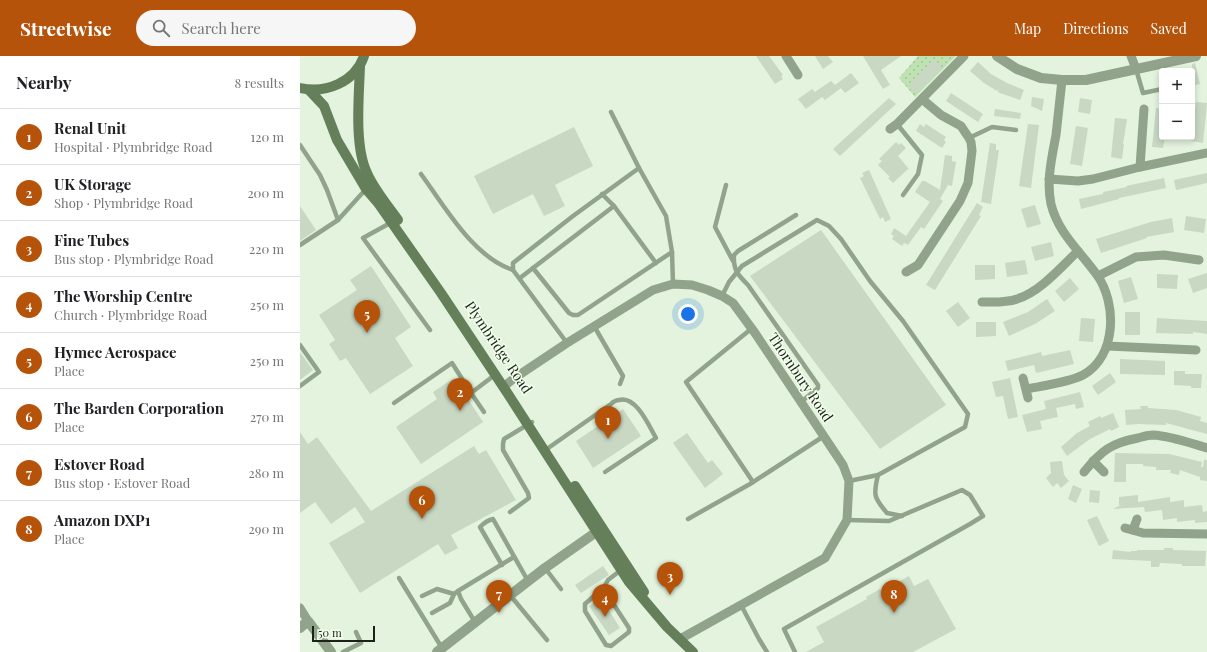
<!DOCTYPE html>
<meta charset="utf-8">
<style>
:root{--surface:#fff;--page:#f6f6f6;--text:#202124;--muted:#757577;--line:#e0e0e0;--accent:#b45309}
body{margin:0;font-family:"Playfair Display",serif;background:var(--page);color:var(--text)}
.controls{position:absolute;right:12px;top:12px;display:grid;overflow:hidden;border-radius:4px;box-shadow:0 2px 6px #0003}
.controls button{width:36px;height:36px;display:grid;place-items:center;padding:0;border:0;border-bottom:1px solid var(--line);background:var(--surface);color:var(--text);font:20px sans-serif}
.scale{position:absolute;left:12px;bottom:10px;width:63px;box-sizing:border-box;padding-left:4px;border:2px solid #1c221a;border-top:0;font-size:11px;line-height:14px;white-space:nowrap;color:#1c221a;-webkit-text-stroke:3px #f2ffed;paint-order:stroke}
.you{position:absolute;left:388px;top:258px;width:14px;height:14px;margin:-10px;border:3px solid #fff;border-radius:50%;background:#1a73e8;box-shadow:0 0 0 6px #1a73e833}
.badge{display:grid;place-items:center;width:26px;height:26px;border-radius:50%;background:var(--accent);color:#fff;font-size:13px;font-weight:700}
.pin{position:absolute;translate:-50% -33px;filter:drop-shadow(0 1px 2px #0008)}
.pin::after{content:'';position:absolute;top:21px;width:14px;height:12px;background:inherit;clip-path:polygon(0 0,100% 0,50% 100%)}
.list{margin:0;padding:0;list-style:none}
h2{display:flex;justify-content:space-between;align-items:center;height:52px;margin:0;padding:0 16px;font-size:17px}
h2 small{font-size:13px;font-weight:400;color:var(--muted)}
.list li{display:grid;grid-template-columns:26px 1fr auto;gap:12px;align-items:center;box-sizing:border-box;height:56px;padding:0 16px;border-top:1px solid var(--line)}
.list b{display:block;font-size:15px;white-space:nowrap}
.list p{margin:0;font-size:13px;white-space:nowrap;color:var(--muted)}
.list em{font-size:13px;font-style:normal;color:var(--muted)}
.icon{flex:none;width:22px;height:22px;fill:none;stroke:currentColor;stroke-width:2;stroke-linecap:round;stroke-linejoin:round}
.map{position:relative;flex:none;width:907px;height:596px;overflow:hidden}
header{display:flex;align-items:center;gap:24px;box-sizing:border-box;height:56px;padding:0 20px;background:var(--accent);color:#fff}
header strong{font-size:19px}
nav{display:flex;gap:22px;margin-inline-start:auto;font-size:14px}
.search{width:280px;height:36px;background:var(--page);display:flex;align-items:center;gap:10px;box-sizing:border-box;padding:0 14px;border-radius:22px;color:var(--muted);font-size:15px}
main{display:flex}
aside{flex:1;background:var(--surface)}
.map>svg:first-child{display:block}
.grass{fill:url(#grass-dots)}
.building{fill:#c8d8c3}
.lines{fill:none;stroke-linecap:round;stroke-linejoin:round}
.service{stroke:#91a38a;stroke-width:4.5}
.minor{stroke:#91a38a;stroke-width:9}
.tertiary{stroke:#91a38a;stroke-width:10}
.secondary{stroke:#657f5b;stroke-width:10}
.labels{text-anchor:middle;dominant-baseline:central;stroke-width:3;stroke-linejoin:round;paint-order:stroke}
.street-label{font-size:14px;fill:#1c221a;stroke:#f2ffed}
</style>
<header>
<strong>Streetwise</strong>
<div class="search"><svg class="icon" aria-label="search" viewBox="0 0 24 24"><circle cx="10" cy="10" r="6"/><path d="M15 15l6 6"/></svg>Search here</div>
<nav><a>Map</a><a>Directions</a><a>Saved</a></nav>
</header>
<main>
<aside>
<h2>Nearby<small>8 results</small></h2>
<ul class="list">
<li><span class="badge">1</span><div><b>Renal Unit</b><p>Hospital · Plymbridge Road</p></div><em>120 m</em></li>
<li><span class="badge">2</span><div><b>UK Storage</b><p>Shop · Plymbridge Road</p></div><em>200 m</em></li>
<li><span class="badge">3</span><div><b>Fine Tubes</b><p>Bus stop · Plymbridge Road</p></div><em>220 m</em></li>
<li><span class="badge">4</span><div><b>The Worship Centre</b><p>Church · Plymbridge Road</p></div><em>250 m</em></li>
<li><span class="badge">5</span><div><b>Hymec Aerospace</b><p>Place</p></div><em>250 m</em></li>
<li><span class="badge">6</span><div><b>The Barden Corporation</b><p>Place</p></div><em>270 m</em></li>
<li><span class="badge">7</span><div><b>Estover Road</b><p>Bus stop · Estover Road</p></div><em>280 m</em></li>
<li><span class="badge">8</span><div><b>Amazon DXP1</b><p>Place</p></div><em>290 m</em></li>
</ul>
</aside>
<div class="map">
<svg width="907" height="596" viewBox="0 0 907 596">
<defs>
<pattern id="grass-dots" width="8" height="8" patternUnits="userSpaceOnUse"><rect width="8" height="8" fill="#bfe2b2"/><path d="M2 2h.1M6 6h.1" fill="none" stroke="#a4c298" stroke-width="1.8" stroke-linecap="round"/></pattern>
</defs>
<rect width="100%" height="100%" fill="#e3f3dd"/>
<polygon class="grass" points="618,0 656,0 615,41 599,22"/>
<g class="building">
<polygon points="456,0 469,0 483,19 481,20 483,23 475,28"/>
<polygon points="515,0 528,0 533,6 523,13"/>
<polygon points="563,0 601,0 581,14 590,29 583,33"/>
<polygon points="634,3 643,12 617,37 608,29"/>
<polygon points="678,6 691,18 707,27 724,34 720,44 700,37 698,36 698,33 697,35 684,27 670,15"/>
<polygon points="895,7 900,28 892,30 892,8"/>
<polygon points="551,17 559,27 545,37 541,32 525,44 522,41 506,53 498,43 512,33 515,36 531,25 535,29"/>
<polygon points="651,37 683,58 678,66 646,45"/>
<polygon points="732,41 744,43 742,55 731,50"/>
<polygon points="589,42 596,48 540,100 533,93"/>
<polygon points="780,42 792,44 790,58 778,56"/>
<polygon points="896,46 907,47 903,87 891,85"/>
<polygon points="856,52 862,53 862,81 865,81 863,92 852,91"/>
<polygon points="695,53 721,57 720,63 694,60"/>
<polygon points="815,62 827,63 823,88 824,88 822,103 811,101"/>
<polygon points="620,68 624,71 626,68 646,81 644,84 646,86 642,92 616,75"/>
<polygon points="728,68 739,69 731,132 719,130"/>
<polygon points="776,70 788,72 782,110 770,108"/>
<polygon points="274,71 293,110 255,129 265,150 244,160 233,138 193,158 174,120"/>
<polygon points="596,86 599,89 601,87 606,92 598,100 609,113 608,113 593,127 588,122 590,121 578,109 582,105 579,103"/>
<polygon points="690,87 696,88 696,94 699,94 691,148 681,146"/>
<polygon points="645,99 652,100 652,105 656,106 652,130 648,129 640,143 643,145 624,173 621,171 608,189 604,187 602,190 592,183 594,180 591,178 594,172 606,180 630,146 615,136 622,125 625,125 640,134"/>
<polygon points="569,114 591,163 585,166 583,161 580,163 560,122 564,120 562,117"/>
<polygon points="907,117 907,127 876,134 874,124"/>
<polygon points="864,122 866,132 819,142 819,143 781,153 779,143 803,138 803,136 827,131 826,130"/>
<polygon points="677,147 683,151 679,159 681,160 635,234 626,229"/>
<polygon points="735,149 741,168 727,172 721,153"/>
<polygon points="0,150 16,174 0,185"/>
<polygon points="886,160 906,163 904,177 884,174"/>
<polygon points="872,162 874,176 846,181 847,182 801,197 796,183 851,166"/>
<polygon points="521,174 646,349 580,393 450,220"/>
<polygon points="751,186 754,200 735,205 731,191"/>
<polygon points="725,204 728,218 707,221 705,207"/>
<polygon points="675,209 695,209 695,223 675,224"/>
<polygon points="71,210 111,271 95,282 113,310 70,338 46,302 40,305 29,288 35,284 19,259 57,234 50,224"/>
<polygon points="907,217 907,232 893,237 888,223"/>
<polygon points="857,218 878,219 877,233 857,232"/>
<polygon points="831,221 838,243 824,247 818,225"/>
<polygon points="770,222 779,233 764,246 755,235"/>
<polygon points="747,243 755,255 735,268 709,280 703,266 728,256"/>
<polygon points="658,246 670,262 658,271 646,255"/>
<rect x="825" y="256" width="15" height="23"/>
<polygon points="781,262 795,263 793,286 779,285"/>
<polygon points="857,262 907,265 907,278 893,276 893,278 856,277"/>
<polygon points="676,266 696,266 696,280 676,281"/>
<polygon points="770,294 774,308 736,317 734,309 708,315 705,305 741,296 742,300"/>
<polygon points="0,296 13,314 0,324"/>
<polygon points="820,303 865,305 865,319 820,318"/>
<polygon points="874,315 885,315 885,318 902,318 901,332 891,332 891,330 874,329"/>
<polygon points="810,317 816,326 798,339 792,330"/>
<polygon points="154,322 183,366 121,408 96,371 137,343 133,336"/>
<polygon points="710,322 718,361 708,363 703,340 696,341 692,326"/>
<polygon points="780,336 784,351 776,353 775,348 756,352 758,361 740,365 742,373 727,376 722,359 746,353 744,345"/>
<polygon points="840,350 848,350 848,352 876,354 901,361 900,365 907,367 907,378 866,367 866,369 838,368 826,369 825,354 841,353"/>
<polygon points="323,353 341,380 293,412 276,385"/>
<polygon points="813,357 819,371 811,375 810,373 790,383 767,400 761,391 777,377 790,370 788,366 800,360 801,362"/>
<polygon points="0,376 8,388 17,381 71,455 174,390 179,398 186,394 216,444 151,479 158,492 145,499 138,488 60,537 29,487 65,466 55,451 31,468 15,446 0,457"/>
<polygon points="387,377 408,407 412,404 423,418 405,432 373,387"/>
<polygon points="815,397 869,398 902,406 901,411 903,411 904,404 907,404 907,425 900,424 900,421 880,414 879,419 870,417 871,414 856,414 856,411 843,410 843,408 826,408 826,426 814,426"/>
<polygon points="762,405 764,419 769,425 761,432 757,427 753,431 746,422 751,417 750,406"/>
<polygon points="773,429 782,433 776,447 768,443"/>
<polygon points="790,434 800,435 799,447 789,446"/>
<polygon points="838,439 838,446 870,441 870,446 884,444 884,451 902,449 903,456 907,455 907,466 895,467 895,464 877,466 877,462 863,464 862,454 845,456 844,451 813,453 821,449 819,449 819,441"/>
<polygon points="797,460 809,485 799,490 787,464"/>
<polygon points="864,492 873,492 873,494 906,495 905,510 882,510 882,508 860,507 859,511 851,511 851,505 812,503 813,494 831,496 831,495 837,495 837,494 864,494"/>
<polygon points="303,510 309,519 281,537 275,529"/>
<polygon points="609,520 614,530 628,523 656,573 613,596 506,596 524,586 516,571 567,543 566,541 580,533 582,535"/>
<polygon points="301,542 320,572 309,579 289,550"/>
</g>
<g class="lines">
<g class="service">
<polyline points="836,13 843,37 862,33"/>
<polyline points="311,56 339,112 366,160 372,196 373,228"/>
<polyline points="597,68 622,99 618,118 603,139"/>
<polyline points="669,82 692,71 716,74"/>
<polyline points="0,89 20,119 27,134 38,164"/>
<path d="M121,118C145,151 173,201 213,214"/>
<polyline points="426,129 415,171 433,205"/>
<polyline points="314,150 356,207"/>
<path d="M496,159L438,195L434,199C433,214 438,219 448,229L518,329V332L501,346"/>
<polyline points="92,166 63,182 130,274"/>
<polyline points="0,189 38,164 66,133"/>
<polyline points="233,212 269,257 273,259 278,259 372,196"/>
<polyline points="220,222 314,150 302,138"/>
<polyline points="422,240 429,226 442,210 517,164 529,170 541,183 570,225 603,265 668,358 665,371 578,419 549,425"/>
<polyline points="294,270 323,320 320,328"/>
<polyline points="451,273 386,326 453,426"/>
<polyline points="267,287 213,214 213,207 273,160 339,112"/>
<polyline points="0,289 19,316 0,330"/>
<polyline points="94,347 152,307 171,337"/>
<polyline points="184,356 171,337 196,318"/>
<path d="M244,395L311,348C313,346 316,344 319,344C336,339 349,370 356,382L305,416"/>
<path d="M578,419C573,439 574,442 587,457L602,460"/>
<polyline points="210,456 229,442 228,437 203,394 203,388 204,383 232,366"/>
<polyline points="388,463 450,428 524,380"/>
<path d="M202,509L180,471C184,467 188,464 193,463L228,525"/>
<polyline points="245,512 261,533"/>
<polyline points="99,522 142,592"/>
<polyline points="304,531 285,548 285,555 306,589 311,590 329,576 329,572 307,538 304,531 308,524 321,514"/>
<polyline points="158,535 161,543 175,566"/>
<polyline points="210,539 247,584"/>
<polyline points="122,540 137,533 154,538"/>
<polyline points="441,549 459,583 467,596"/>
<polyline points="132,557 150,547 154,538 158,535 214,501"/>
<polyline points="43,596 61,587 56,576"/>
<polyline points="495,596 484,573 670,468 683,460 670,439 662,434 589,465 547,464"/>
</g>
<g class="minor">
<polyline points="486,0 498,19"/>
<polyline points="831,0 836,13"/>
<polyline points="590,73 597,68 664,0"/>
<polyline points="840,111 844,53"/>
<polyline points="749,123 778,125 793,123 840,111 907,97"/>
<polyline points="606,216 618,209 660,145 668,127 672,95 671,86 669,82 661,70 641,59 622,43"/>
<polyline points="798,220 836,201 864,199 899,204"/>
<path d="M682,246C693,246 706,247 717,243C740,236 761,211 778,195"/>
<polyline points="807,290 896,294"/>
<polyline points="723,322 728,342"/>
<polyline points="203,331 216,321 267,287 353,234 373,228 392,229 408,234 422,240 433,247 455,277 543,409 549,425 547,464 525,502 380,583"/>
<path d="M727,333C742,330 770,326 783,319C817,300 817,247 797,219C780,195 758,177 751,148C746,125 752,101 756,79C758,61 760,42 762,24"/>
<polyline points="793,405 804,416"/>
<path d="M784,416C801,395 811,387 838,382C842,381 848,379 853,379C871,380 890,387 907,392"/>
<polyline points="825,472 843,477 907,478"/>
<polyline points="833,474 837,463"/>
<polyline points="0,552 8,565"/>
</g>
<g class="tertiary">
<polyline points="697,0 717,13 741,22 762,24 786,24 896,0"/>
<polyline points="0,572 8,565 31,596"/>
<polyline points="137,596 245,512 302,472"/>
</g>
<g class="secondary">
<path d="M60,10C59,40 54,90 67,117C74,133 88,150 98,164"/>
<path d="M0,32C26,38 55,26 64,0"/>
<polyline points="9,34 24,50 37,84 66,133 78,147 141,237 208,338 329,526 367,571 393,596"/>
<polyline points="275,430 344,536"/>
</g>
</g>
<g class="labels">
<g class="street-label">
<text transform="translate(199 291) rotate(56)">Plymbridge Road</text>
<text transform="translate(501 321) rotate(56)">Thornbury Road</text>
</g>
</g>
</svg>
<div class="controls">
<button>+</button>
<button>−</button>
</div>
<div class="scale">50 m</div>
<div class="you"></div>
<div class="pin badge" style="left:308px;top:383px">1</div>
<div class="pin badge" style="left:160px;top:355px">2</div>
<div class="pin badge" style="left:370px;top:539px">3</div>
<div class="pin badge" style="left:305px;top:561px">4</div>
<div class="pin badge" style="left:67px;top:277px">5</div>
<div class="pin badge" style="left:122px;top:463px">6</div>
<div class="pin badge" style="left:199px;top:557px">7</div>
<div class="pin badge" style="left:594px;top:557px">8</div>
</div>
</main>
